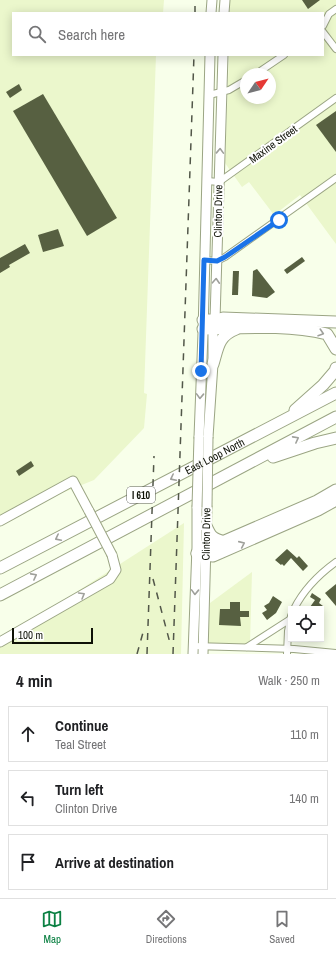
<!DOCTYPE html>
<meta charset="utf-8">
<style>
:root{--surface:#fff;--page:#f2f2f2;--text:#202124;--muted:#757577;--line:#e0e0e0;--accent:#0b8043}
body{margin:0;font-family:"Archivo Narrow",sans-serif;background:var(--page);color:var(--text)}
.controls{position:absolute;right:12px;bottom:12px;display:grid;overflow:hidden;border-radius:0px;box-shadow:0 2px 10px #0003}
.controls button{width:36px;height:36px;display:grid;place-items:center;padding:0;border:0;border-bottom:1px solid var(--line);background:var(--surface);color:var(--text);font:20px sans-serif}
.compass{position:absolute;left:240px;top:68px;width:36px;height:36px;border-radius:50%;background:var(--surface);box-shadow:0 2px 10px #0003;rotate:55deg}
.scale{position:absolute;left:12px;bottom:10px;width:81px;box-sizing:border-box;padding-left:4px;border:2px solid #0e1106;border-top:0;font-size:11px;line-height:14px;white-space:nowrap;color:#0e1106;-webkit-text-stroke:3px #fff;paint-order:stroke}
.stop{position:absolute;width:12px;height:12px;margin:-9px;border:3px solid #1a73e8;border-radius:50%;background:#fff}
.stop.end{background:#1a73e8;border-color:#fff;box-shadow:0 1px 4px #0008}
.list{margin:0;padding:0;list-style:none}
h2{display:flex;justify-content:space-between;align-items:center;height:52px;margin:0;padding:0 16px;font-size:17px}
h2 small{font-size:13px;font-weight:400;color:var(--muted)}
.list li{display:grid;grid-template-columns:26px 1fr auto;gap:12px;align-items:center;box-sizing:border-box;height:56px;margin:0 8px 8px;padding:0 8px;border:1px solid var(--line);border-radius:0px}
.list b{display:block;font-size:15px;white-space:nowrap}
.list p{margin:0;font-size:13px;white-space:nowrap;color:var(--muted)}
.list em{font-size:13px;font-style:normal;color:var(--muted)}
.icon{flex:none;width:22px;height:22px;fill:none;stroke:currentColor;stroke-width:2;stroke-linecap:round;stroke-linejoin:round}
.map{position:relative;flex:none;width:336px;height:654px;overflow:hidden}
.search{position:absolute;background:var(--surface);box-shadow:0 2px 10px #0003;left:12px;right:12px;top:12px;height:44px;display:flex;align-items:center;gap:10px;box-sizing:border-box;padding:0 14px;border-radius:0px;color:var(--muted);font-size:15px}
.sheet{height:244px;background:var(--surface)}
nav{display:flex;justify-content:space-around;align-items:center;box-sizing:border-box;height:56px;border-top:1px solid var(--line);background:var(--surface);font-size:11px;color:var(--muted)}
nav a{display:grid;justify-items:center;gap:2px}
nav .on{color:var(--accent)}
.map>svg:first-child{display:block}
.built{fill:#ebf7cc;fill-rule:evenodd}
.building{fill:#576041}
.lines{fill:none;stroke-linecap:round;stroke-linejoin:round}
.minor-casing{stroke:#9ba584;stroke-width:8}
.secondary-casing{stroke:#9ba584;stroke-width:11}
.motorway-casing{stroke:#9ba584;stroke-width:13}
.minor{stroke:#fff;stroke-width:6}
.secondary{stroke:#fff;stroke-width:9}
.motorway{stroke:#fff;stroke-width:11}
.rail{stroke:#525749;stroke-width:1.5;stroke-dasharray:7 7;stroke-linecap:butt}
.secondary-bridge-casing{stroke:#9ba584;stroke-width:11;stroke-linecap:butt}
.secondary-bridge{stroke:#fff;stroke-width:9}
.oneway{stroke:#9fa09b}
.route{stroke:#1a73e8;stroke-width:5}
.labels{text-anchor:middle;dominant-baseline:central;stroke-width:4;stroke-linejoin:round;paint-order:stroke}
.shield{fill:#fff;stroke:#565851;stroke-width:1}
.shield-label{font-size:10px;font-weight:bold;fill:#0e1106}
.street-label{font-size:11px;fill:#0e1106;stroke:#fff}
</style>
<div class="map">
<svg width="336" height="654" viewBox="0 0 336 654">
<rect width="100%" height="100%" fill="#f8ffea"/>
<g class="built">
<polygon points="0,0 164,0 163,13 13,13 13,55 156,55 144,393 147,394 144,428 94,480 0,518"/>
<path d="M230,0H336V244L300,195L274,215L249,182L242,187L225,163L229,55H323V13H230ZM246,74H270V98H246Z"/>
<polygon points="184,523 181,654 0,654 0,641"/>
<polygon points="252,572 250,644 206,643 210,603"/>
</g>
<g class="building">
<polygon points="302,0 320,0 308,9"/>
<polygon points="19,84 22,90 10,98 6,92"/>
<polygon points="43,94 117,218 87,236 13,111"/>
<polygon points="336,111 336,152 316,125"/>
<polygon points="58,229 64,246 43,252 38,235"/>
<polygon points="25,244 30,253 9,265 10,267 0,273 0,258"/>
<polygon points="302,257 305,261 287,274 284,270"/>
<polygon points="257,269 275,292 267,298 252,296 253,271"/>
<polygon points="233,271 239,271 238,295 232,295"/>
<polygon points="31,461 34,466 19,476 16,471"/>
<polygon points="287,549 297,558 299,556 308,566 303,571 291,558 284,566 282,564 281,565 275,560"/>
<polygon points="336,584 336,606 325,593"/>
<polygon points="312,593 321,599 319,603 323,606 321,609 314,609 310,607 315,600 310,597"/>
<polygon points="273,596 282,602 276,613 267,620 262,613 267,610 264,606 269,603"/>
<polygon points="230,602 240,602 240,611 249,611 249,617 240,617 241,626 219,625 220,609 230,609"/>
</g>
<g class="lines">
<g class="minor-casing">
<g id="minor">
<polyline points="323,26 329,14 336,9"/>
<polyline points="323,32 336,49"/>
<polyline points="256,74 284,55"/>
<polyline points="209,95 229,90 246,80"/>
<polyline points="207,181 219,182 336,98"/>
<polyline points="204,260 217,261 225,257 336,178"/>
<path d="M294,609C304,589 318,575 336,562"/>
<polyline points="193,646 294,649 336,653"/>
<polyline points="247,647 289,620"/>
<polyline points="287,654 288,631 291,616"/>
</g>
</g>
<g class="secondary-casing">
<g id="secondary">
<polyline points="211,13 212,0"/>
<polyline points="224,13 225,0"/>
<polyline points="199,437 203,333 210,55"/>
<polyline points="208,437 213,364 213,329 215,320 223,55"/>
<polyline points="0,521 73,481 89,511"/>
<polyline points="0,642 110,579 116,570 112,555"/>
<polyline points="193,654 197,547 197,507"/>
<polyline points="203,654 207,507"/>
</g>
</g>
<g class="motorway-casing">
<g id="motorway">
<polyline points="203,320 215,320 223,318 336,322"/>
<path d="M203,329C244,328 286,324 327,334L336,349"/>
<path d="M213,364C218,348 218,336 236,329"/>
<polyline points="295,410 323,385 335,371 336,368"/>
<polyline points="273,457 315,443 336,438"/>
<path d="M206,526C211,537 212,538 224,542"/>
<polyline points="197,553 317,501 336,490"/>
<polyline points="197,554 213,556 318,510 336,500"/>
<path id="s1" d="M0,568L336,393"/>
<polyline points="0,595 336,417"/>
</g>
</g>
<use href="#minor" class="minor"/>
<use href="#secondary" class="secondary"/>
<use href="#motorway" class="motorway"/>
<g class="rail">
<polyline points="195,13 195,0"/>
<polyline points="153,579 170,643"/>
<polyline points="137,654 144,629"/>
<polyline points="147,654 154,456"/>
<polyline points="173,654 194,55"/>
</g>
<g class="secondary-bridge-casing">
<g id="secondary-bridge">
<polyline points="197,507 199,437"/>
<polyline points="207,507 208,437"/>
<polyline points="89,511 112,555"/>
</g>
</g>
<use href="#secondary-bridge" class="secondary-bridge"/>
</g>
<defs><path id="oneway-chevron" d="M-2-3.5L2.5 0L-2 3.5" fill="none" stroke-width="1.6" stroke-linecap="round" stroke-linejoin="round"/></defs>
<g class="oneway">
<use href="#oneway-chevron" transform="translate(220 151) rotate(-88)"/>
<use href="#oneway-chevron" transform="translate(216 281) rotate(-87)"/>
<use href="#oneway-chevron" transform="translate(321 333) rotate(18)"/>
<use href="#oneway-chevron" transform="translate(200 396) rotate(92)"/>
<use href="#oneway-chevron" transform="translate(296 439) rotate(-28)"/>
<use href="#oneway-chevron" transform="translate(173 478) rotate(153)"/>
<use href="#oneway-chevron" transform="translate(58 538) rotate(153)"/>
<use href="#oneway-chevron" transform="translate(242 544) rotate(-24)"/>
<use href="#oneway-chevron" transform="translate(34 576) rotate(-28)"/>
<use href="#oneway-chevron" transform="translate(195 592) rotate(92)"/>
<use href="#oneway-chevron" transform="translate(82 595) rotate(-30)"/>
</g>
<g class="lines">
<polyline class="route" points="201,371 204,260 217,261 225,257 279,220"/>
</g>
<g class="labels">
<rect class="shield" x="127" y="487" width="28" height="16" rx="3"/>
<g class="shield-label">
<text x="141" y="495">I 610</text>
</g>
<g class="street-label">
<text transform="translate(273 144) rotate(-36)">Maxine Street</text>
<text transform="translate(218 211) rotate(-89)">Clinton Drive</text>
<text stroke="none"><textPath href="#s1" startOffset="242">East Loop North</textPath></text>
<text transform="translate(206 534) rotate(-89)">Clinton Drive</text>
</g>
</g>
</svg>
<div class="controls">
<button><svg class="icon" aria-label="locate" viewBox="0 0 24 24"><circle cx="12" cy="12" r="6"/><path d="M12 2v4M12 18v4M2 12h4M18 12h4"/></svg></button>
</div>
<svg class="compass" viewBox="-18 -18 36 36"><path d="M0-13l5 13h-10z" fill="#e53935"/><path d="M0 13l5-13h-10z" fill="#757577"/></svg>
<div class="scale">100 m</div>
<div class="stop" style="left:279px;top:220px"></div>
<div class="stop end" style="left:201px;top:371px"></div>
<div class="search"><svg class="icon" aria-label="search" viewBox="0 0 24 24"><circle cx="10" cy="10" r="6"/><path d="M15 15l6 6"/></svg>Search here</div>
</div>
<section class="sheet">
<h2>4 min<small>Walk · 250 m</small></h2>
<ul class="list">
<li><svg class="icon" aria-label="ahead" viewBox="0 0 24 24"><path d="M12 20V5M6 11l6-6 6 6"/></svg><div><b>Continue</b><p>Teal Street</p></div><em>110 m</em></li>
<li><svg class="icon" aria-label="left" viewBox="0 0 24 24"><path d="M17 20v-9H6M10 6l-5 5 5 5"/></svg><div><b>Turn left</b><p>Clinton Drive</p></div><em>140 m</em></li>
<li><svg class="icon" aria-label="arrive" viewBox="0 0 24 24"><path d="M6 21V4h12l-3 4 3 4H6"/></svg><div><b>Arrive at destination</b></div></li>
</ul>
</section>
<nav>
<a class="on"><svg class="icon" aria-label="map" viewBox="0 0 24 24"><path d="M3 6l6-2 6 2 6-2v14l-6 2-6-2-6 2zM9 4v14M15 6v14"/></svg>Map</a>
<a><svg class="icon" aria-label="directions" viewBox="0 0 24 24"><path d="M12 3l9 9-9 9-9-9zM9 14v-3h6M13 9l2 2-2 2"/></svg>Directions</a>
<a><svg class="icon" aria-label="saved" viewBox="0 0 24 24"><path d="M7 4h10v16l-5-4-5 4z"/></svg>Saved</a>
</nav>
